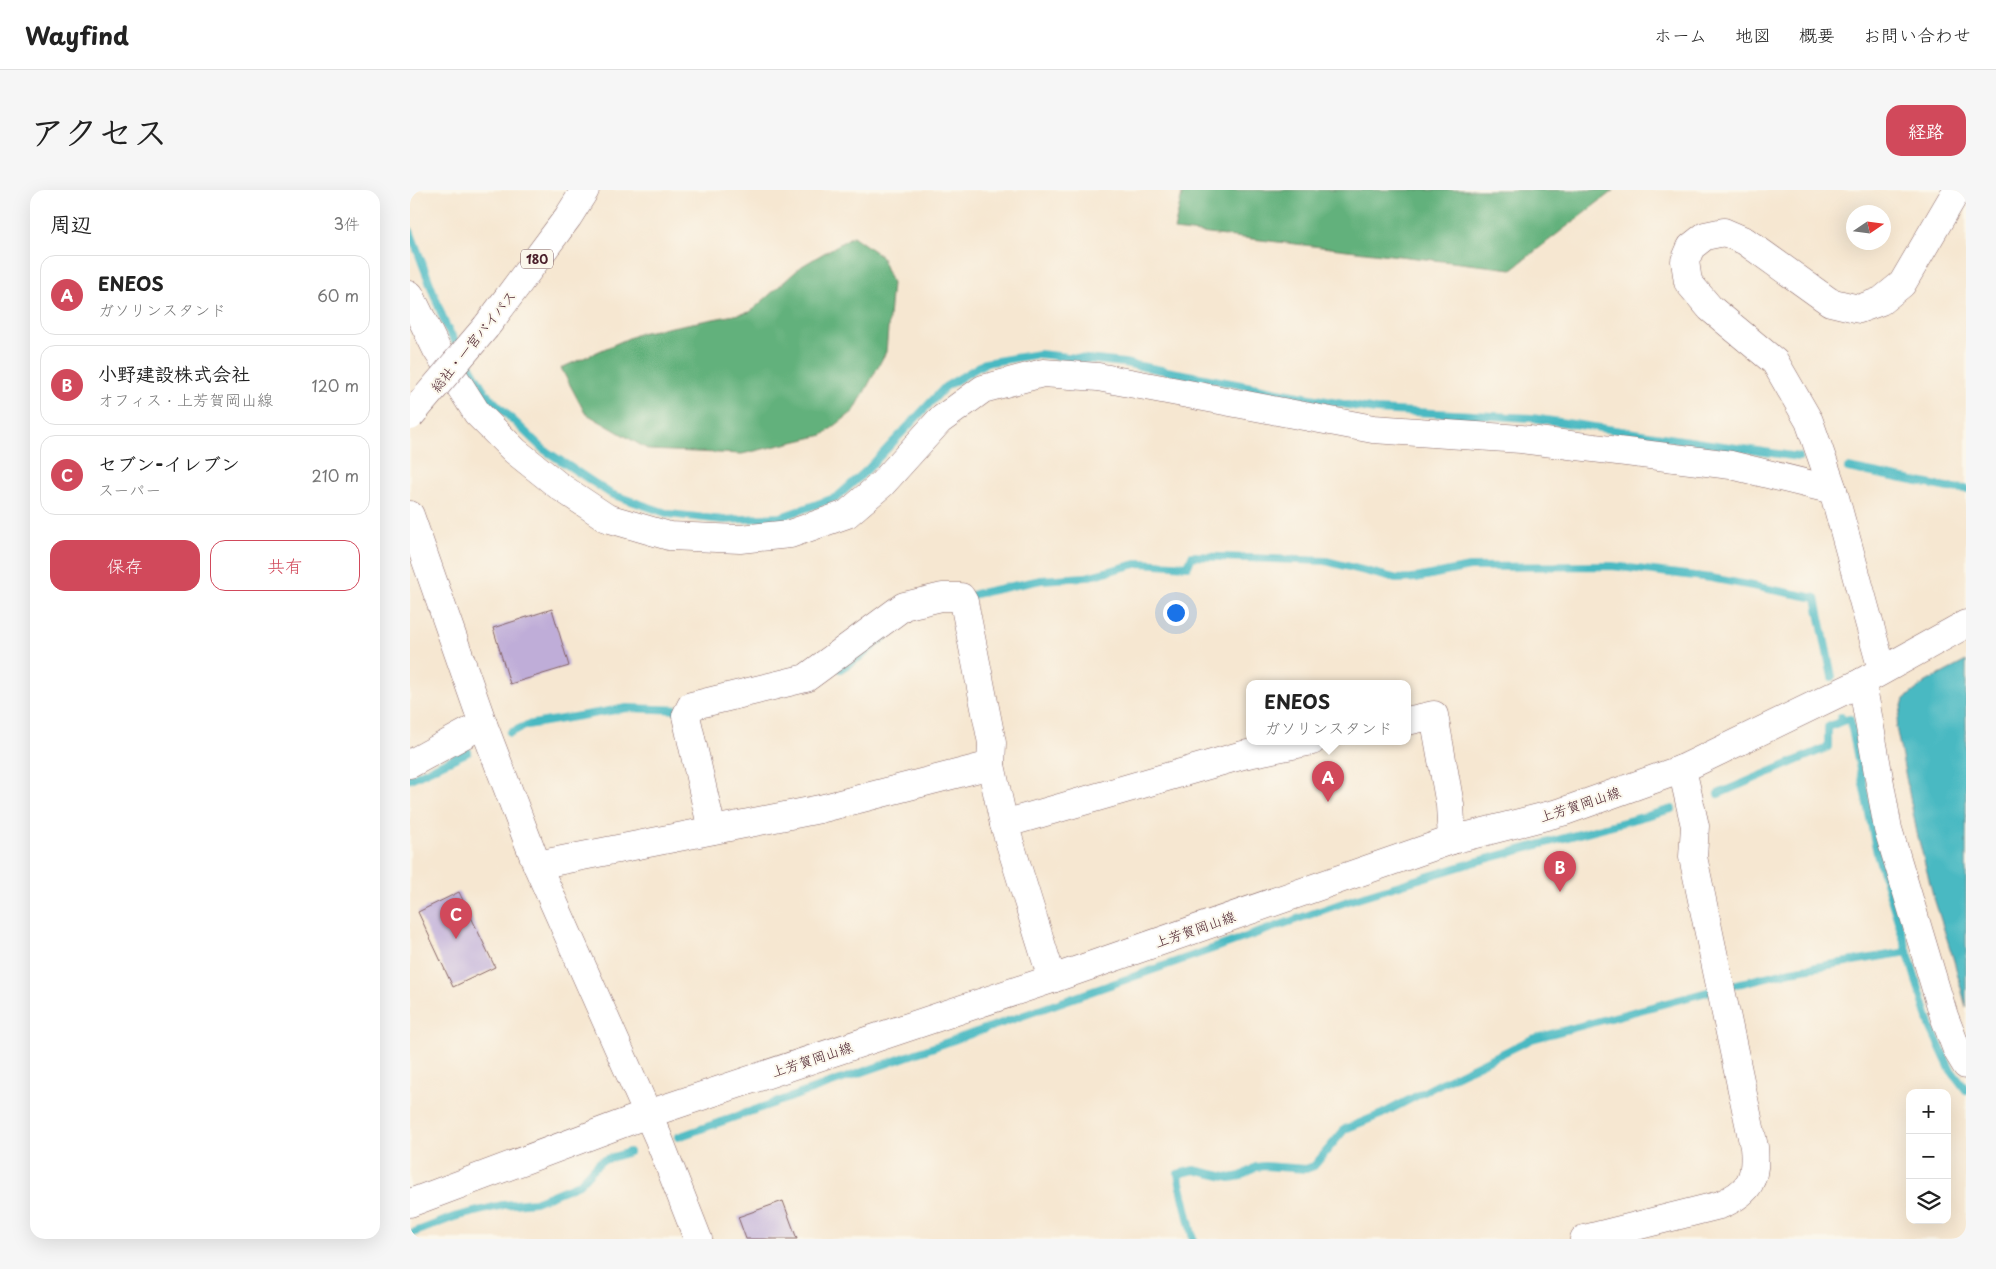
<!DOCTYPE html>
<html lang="ja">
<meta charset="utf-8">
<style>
:root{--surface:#fff;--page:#f6f6f6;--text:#222;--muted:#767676;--line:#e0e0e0;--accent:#d1495b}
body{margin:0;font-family:"Playpen Sans","Klee One",sans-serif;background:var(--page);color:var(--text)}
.controls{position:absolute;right:15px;bottom:15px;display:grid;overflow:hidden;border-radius:10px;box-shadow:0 5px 20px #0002}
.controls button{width:45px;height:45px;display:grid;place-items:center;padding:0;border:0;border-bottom:1px solid var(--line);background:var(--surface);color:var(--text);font:25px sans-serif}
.compass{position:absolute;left:1436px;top:15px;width:45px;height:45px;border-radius:50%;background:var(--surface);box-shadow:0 5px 20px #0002;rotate:77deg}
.you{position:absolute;left:765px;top:422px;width:18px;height:18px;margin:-12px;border:4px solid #fff;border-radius:50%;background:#1a73e8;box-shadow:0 0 0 8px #1a73e833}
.badge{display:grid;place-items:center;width:32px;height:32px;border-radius:50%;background:var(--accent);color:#fff;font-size:16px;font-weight:700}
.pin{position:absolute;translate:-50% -41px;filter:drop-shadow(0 1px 2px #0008)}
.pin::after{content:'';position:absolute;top:26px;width:18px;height:15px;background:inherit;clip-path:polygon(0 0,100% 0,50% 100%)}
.popup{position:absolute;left:836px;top:490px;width:165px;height:65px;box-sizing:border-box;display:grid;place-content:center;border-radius:10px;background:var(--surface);filter:drop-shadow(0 1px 4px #0005);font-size:16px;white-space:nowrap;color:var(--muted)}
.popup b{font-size:19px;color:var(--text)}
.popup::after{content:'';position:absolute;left:50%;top:100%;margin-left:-10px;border:10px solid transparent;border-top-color:var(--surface)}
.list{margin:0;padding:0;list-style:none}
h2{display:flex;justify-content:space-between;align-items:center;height:65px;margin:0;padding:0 20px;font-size:21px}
h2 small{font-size:16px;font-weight:400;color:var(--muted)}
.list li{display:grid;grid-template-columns:32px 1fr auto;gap:15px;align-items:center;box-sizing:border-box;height:80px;margin:0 10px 10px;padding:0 10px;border:1px solid var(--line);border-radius:15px}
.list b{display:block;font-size:19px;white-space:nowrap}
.list p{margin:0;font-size:16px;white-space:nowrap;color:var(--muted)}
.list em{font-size:16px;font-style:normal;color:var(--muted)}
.actions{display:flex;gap:10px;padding:15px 20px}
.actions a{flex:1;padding:11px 0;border:1px solid var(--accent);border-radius:15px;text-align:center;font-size:18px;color:var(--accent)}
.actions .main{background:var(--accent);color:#fff}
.icon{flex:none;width:28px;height:28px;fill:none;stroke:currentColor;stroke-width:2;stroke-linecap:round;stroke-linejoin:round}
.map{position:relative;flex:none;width:1556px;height:1049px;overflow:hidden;border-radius:15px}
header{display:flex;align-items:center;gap:30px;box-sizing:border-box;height:70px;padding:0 25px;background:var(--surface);border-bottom:1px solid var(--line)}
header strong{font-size:24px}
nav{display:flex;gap:28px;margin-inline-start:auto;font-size:18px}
.intro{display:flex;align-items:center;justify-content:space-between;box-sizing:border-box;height:120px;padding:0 30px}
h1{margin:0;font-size:35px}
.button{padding:12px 22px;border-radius:15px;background:var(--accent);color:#fff;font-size:18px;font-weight:700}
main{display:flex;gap:30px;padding:0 30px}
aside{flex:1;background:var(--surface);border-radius:15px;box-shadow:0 5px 20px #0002}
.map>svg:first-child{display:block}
.forest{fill:#62b17c;stroke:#566854}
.water{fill:#4ab9c2;stroke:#4a6c76}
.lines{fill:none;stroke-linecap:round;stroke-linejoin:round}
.stream{stroke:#4ab9c2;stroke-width:8}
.building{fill:#bfadd8}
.minor-casing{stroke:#866565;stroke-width:29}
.major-casing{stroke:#866565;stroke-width:29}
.highway-casing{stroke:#866565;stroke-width:29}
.minor{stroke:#fff;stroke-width:28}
.major{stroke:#fff;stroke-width:28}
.highway{stroke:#fff;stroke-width:28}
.highway-bridge-casing{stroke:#866565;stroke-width:29;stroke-linecap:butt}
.highway-bridge{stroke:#fff;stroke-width:28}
.labels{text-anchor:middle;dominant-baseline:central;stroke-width:4;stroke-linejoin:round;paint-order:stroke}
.shield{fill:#fbf7ec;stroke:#7f6065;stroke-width:1}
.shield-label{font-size:12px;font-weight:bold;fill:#4a1f2b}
.street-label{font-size:14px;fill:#4a1f2b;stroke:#fbf7ec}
</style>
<header>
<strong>Wayfind</strong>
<nav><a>ホーム</a><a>地図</a><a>概要</a><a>お問い合わせ</a></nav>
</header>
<div class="intro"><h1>アクセス</h1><a class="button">経路</a></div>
<main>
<aside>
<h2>周辺<small>3件</small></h2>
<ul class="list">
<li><span class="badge">A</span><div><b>ENEOS</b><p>ガソリンスタンド</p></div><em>60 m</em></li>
<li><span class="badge">B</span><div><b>小野建設株式会社</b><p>オフィス · 上芳賀岡山線</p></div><em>120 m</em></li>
<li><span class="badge">C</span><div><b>セブン-イレブン</b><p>スーパー</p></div><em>210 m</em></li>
</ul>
<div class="actions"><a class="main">保存</a><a>共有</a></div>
</aside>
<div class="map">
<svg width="1556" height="1049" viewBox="0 0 1556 1049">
<rect width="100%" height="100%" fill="#fbf7ec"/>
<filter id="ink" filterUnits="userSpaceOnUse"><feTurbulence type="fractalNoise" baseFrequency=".02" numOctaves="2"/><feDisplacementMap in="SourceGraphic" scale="10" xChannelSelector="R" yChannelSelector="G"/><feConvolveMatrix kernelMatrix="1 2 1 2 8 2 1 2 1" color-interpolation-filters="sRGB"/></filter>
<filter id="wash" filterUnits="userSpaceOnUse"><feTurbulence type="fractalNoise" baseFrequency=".0096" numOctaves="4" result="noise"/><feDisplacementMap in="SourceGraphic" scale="20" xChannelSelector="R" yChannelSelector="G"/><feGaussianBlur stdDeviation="1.12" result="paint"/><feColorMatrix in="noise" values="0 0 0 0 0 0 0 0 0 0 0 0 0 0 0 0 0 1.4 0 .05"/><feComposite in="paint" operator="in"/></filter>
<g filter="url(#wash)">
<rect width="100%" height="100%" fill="#f6e7d1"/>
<g class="forest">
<polygon points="773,0 1204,0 1102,79 764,40"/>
<polygon points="443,46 471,66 482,93 476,162 444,221 413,245 332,264 239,260 175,223 151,178 230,143 340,122 392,76"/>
</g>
<polygon class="water" points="1556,471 1556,817 1544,771 1523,705 1507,643 1486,537 1494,509 1516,492"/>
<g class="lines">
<g class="stream">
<polyline points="0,41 36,136 50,159"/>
<polyline points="56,169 76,204 133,259 201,304 259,324 314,330 371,327 427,307 457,280 535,197 575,173 629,164 714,173 965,220 1122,228 1389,267"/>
<polyline points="1438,278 1538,298 1556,299"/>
<polyline points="558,408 565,404 631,390 676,387 730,373 778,376 782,366 916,371 987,389 1006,388 1059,377 1202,376 1301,388 1406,408 1422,487"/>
<polyline points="430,479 453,465 475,446"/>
<polyline points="1431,527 1432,531 1440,529 1467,663 1521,838 1540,879 1556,900"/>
<polyline points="100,543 117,535 217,518 274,520"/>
<polyline points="0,589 58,562"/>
<polyline points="1308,604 1418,557 1418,537 1432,531"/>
<polyline points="1319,796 1381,781 1498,762"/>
<polyline points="268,947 947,708 1065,672 1262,619"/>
<polyline points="0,1044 44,1027 93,1015 125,1012 169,994 191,971 219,962"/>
<polyline points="783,1049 768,984 784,980 820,988 831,986 846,977 855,976 896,979 904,976 935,939 972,924 1039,889 1122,849 1301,801"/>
</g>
</g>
<g id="blocks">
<g class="building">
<polygon points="142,419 159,476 100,494 83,438"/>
<polygon points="49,702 85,777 43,797 8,722"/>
<polygon points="373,1011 387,1049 336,1049 328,1027"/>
</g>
</g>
</g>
<g filter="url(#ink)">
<use href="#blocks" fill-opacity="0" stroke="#866565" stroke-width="1"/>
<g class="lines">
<g class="minor-casing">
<g id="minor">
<polyline points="0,105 27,160 67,223 105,261 149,296 197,328 259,346 330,349 380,344 437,324 472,294 529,231 573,199 633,183 688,187 963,239 1111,249 1321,275 1423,300"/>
<polyline points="0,325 73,534 127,675 248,947 288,1049"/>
<polyline points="1472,480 1423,300 1399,231 1365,172 1300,118 1278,92 1275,71 1281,57 1295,46 1314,42 1335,51 1420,112 1449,119 1471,111 1492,94 1547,0"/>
<polyline points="1452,492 1478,639 1534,826 1547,860 1556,875"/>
<polyline points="997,531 1024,525 1040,615 1042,650"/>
<polyline points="0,574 73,534"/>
<polyline points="594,634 833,565 902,551"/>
<polyline points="302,640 276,526 281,516 396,488 494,416 532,407 551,407 554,412 582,553 581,575 594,634 642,789"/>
<polyline points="127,675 410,619 581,575"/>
<path d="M1174,1049L1310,1015C1340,1002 1347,989 1344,957L1283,667L1285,636L1272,579"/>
</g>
</g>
<g class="major-casing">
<polyline id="major" points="0,1013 238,924 642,789 1042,650 1152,622 1272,579 1452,492 1556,434"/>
</g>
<g class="highway-casing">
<polyline id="highway" points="76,137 158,27 175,0"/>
</g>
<use href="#minor" class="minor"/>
<use href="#major" class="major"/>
<use href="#highway" class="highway"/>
<g class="highway-bridge-casing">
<polyline id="highway-bridge" points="0,226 76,137"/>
</g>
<use href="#highway-bridge" class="highway-bridge"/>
</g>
</g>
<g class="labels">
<rect class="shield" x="111" y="59.5" width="32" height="19" rx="4"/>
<g class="shield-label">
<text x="127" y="69">180</text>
</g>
<g class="street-label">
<text transform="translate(63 151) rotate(-51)">総社・一宮バイパス</text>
<text transform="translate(1170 614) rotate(-18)">上芳賀岡山線</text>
<text transform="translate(785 739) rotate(-19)">上芳賀岡山線</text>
<text transform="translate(402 869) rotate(-18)">上芳賀岡山線</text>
</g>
</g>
</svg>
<div class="controls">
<button>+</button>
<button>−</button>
<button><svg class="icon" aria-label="layers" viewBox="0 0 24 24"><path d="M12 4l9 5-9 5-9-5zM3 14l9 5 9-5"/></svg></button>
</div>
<svg class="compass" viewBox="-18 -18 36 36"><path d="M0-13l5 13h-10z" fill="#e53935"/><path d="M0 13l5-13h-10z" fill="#767676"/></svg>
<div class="you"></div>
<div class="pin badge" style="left:918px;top:612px">A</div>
<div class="popup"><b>ENEOS</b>ガソリンスタンド</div>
<div class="pin badge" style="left:1150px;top:702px">B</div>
<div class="pin badge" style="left:46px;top:749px">C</div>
</div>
</main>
